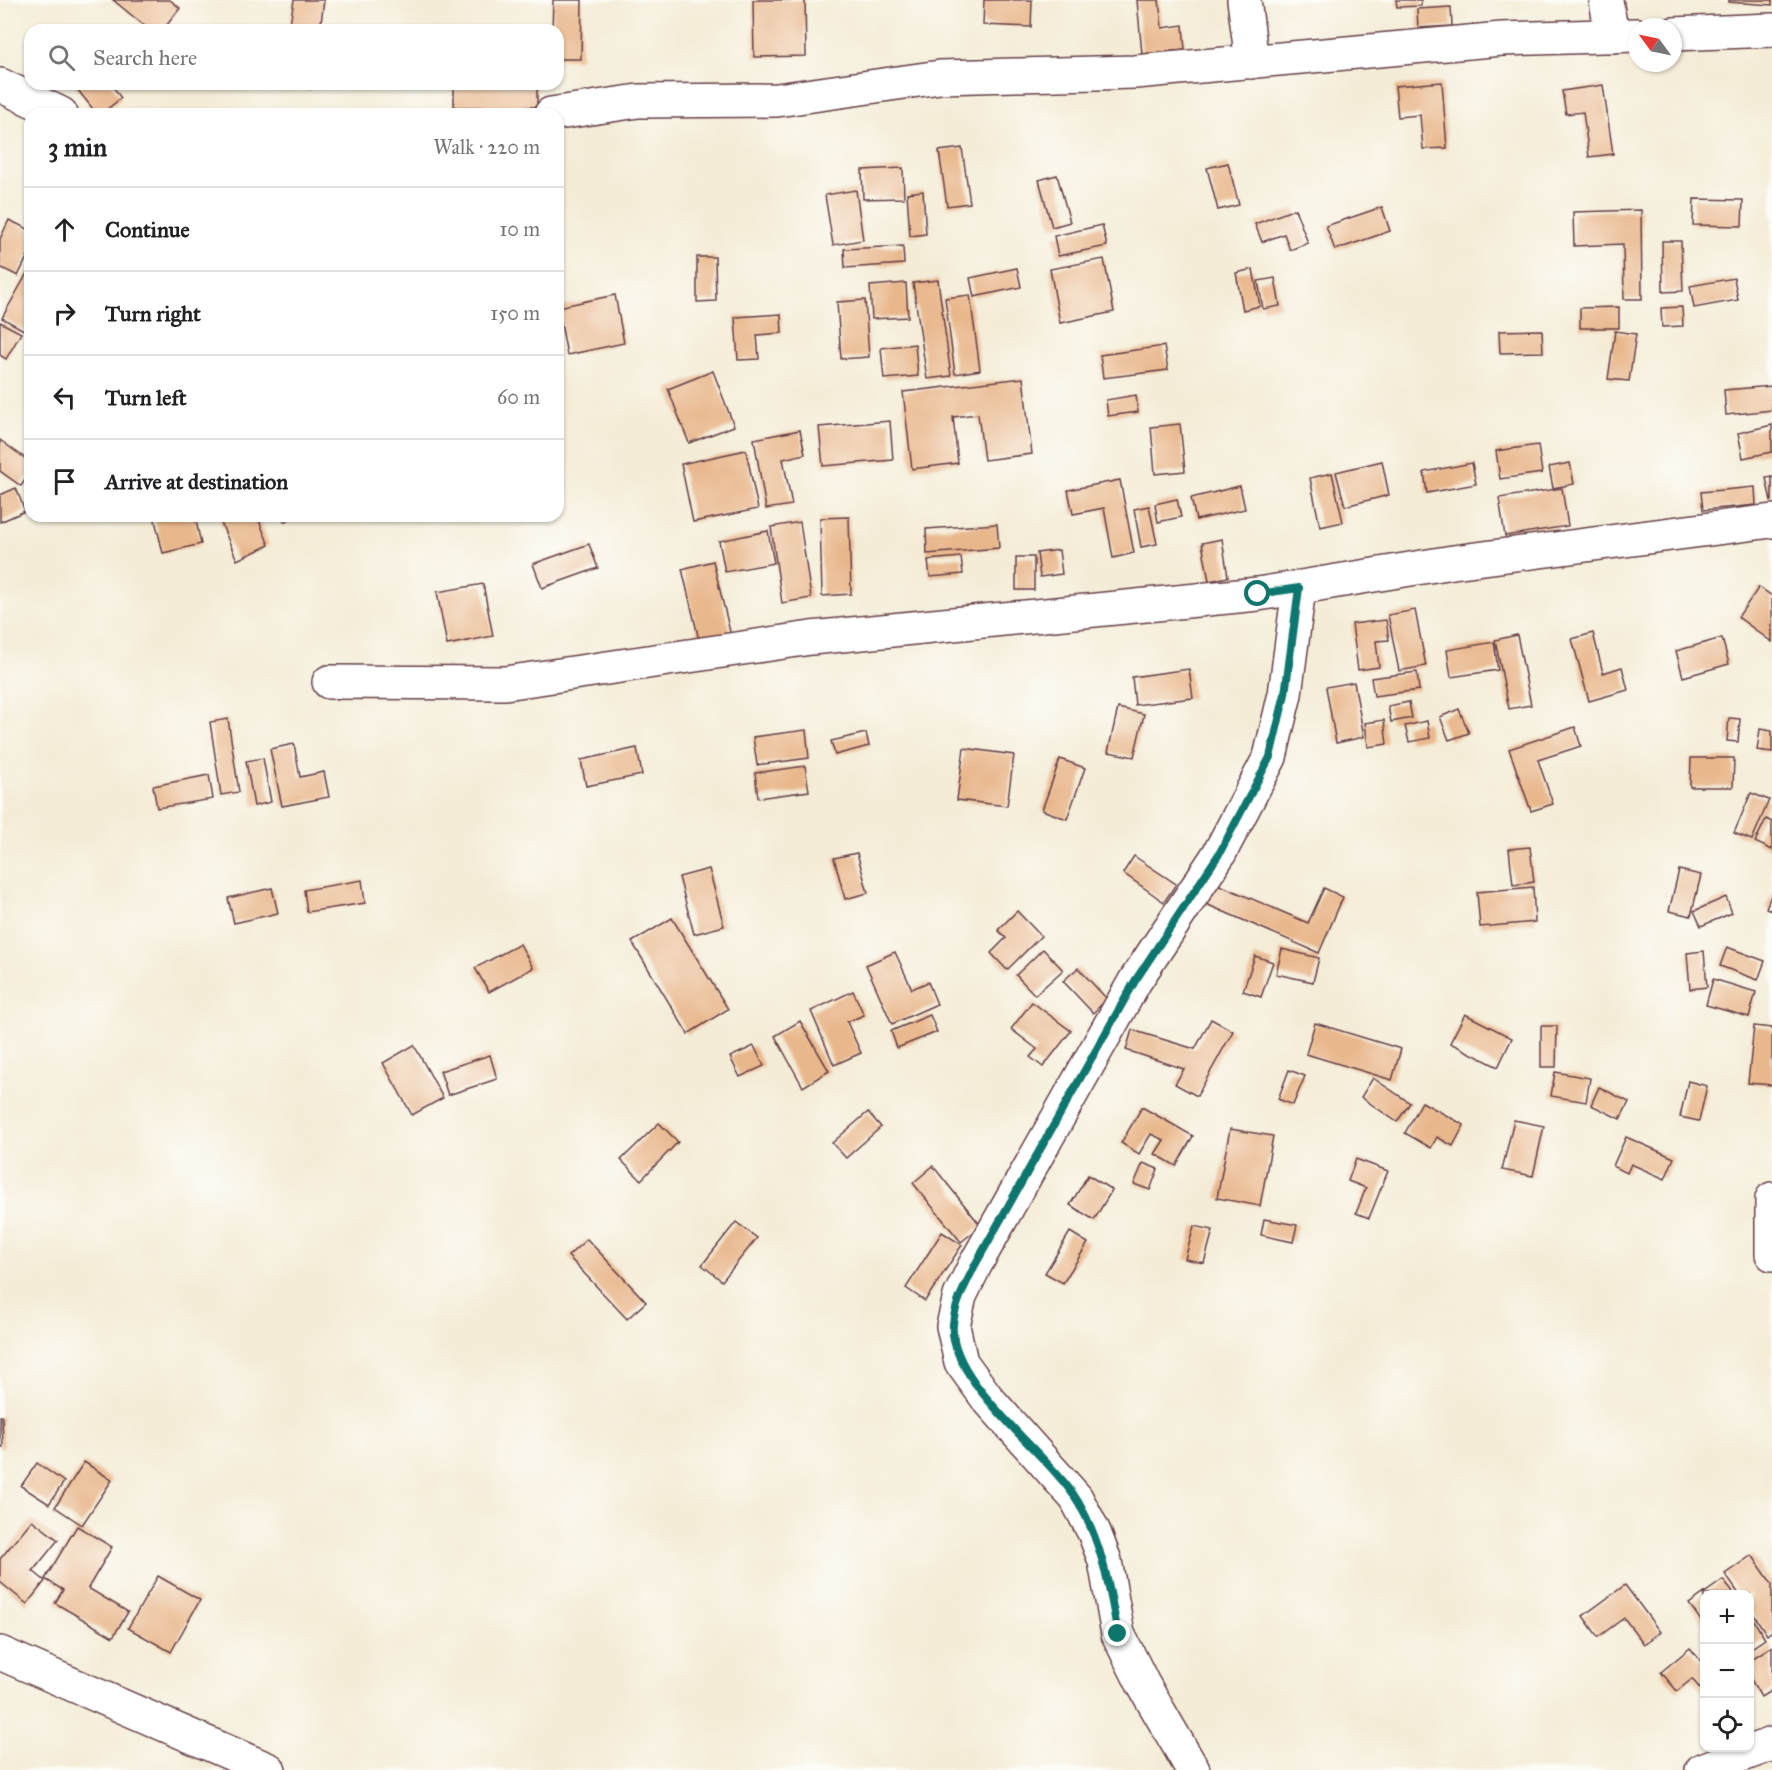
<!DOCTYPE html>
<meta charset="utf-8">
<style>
:root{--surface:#fff;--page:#f6f6f6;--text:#202124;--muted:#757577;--line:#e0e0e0}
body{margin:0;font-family:"IM FELL Great Primer",serif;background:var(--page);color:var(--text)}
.controls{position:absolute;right:18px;bottom:18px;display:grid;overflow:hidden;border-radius:12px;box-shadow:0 2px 4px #0004}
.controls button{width:54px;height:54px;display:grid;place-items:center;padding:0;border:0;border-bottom:2px solid var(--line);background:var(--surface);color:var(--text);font:30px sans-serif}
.compass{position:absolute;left:1628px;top:18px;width:54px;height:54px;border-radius:50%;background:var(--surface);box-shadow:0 2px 4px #0004;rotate:303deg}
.stop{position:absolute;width:18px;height:18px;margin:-14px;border:4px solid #0f766e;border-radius:50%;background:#fff}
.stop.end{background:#0f766e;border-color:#fff;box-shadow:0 2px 6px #0008}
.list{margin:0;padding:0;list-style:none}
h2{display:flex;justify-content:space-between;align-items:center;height:78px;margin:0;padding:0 24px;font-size:26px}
h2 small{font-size:20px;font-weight:400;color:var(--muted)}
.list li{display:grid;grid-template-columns:39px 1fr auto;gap:18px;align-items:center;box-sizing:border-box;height:84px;padding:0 24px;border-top:2px solid var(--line)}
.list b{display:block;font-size:22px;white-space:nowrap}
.list em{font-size:20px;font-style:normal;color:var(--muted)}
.icon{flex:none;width:33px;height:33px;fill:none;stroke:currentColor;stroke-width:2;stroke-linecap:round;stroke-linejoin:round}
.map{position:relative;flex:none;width:1772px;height:1770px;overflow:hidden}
.search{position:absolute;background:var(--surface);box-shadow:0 2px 4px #0004;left:24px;top:24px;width:540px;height:66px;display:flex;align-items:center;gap:15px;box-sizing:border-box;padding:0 21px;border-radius:18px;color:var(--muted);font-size:22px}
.panel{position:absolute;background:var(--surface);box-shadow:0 2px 4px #0004;left:24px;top:108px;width:540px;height:414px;border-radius:18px}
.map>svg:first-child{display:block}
.building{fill:#e9b78c}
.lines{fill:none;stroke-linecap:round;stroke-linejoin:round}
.minor-casing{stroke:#643e45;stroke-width:36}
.tertiary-casing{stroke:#643e45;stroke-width:36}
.minor{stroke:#fff;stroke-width:33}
.tertiary{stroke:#fff;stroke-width:33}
.route{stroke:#0f766e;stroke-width:8}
</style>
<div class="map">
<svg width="1772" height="1770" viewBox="0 0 1772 1770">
<rect width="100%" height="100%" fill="#fdfcf7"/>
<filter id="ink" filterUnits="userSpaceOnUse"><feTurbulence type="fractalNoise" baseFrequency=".0167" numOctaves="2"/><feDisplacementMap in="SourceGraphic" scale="12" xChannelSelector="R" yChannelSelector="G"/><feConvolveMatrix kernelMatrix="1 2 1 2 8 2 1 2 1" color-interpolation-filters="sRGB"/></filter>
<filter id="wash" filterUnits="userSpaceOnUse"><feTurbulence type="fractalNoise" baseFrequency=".008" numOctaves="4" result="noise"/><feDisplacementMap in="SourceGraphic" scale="24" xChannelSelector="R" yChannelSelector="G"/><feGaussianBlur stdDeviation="1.35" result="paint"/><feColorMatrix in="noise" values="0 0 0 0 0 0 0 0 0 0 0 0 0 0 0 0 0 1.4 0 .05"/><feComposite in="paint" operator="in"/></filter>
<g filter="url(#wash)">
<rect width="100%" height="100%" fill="#f4ecd7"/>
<g id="blocks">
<g class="building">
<polygon points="113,0 170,0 180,8 163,30 150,30"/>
<polygon points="294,0 324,0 320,30 289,30"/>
<polygon points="553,0 582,0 581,59 558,59 558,30 552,30"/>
<polygon points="753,0 805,0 806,56 754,57"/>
<polygon points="984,0 1032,0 1031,27 983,25"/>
<polygon points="1137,0 1159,0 1162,28 1183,25 1185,50 1142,54"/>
<polygon points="1396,0 1421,0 1421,6 1397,7"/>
<polygon points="1729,0 1772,0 1772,5 1729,2"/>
<polygon points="1451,7 1452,26 1418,28 1417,9"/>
<polygon points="1442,82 1447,148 1423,149 1420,115 1398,117 1395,86"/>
<polygon points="73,84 111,84 121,98 101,114 97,114"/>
<polygon points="284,84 311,84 311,89"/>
<rect x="454" y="84" width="83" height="23"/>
<polygon points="1603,85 1613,154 1589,157 1583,112 1566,114 1562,91"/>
<polygon points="962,148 970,203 947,206 939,151"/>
<polygon points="1228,163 1239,205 1218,210 1207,168"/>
<polygon points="903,168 904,198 863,199 862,170"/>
<polygon points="1057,175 1070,222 1052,227 1039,180"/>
<polygon points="856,190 863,240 833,245 825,195"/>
<polygon points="923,191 926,234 910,236 907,193"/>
<polygon points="1694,199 1743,200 1742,226 1693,225"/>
<polygon points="1382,207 1390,231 1335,250 1326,226"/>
<polygon points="1295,209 1308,243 1290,250 1284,234 1262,242 1255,224"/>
<polygon points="1641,210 1642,299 1624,299 1623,244 1574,246 1573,212"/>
<polygon points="9,220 30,230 30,251 18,276 0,267 0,239"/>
<polygon points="1102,225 1107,246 1058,256 1054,236"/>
<polygon points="1662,241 1681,241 1683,291 1663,292"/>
<polygon points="903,246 904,264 845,268 844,249"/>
<polygon points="697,257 715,257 716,301 697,302"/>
<polygon points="1104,259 1114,312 1060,323 1050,269"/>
<polygon points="30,268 30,331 29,333 2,318"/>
<polygon points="1017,268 1021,287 974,297 970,278"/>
<polygon points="1253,269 1260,306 1243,310 1236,273"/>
<polygon points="1275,278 1280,306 1263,309 1258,281"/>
<polygon points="1734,278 1738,300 1694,308 1690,286"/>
<polygon points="938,280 951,376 927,379 913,283"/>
<polygon points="906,283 908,317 872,319 870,286"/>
<polygon points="615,295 624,343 567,355 558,307"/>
<polygon points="970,295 980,370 955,374 945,298"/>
<polygon points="865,300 869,357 841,359 837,302"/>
<polygon points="1619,307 1619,328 1580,328 1580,308"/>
<polygon points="1682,307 1683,326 1662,327 1661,308"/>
<polygon points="781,314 782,333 757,335 759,359 738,360 735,317"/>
<polygon points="0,322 21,333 6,359 0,355"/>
<polygon points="1542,330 1543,352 1500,353 1499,331"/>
<polygon points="1615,331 1636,334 1629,381 1608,379"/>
<polygon points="915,344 918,376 884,379 881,348"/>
<polygon points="1164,346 1168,370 1103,378 1100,355"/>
<polygon points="713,371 734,426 689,443 668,389"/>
<polygon points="1023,378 1032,454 984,460 978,414 953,417 958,463 912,469 903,392"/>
<polygon points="1772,386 1772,410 1726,415 1724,390"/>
<polygon points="1136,395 1138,412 1108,416 1106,400"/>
<polygon points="890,421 893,460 823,466 819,427"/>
<polygon points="1180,424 1185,471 1155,474 1151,427"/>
<polygon points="1772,425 1772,452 1743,458 1738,433"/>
<polygon points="800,430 805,454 783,459 792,505 766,509 754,439"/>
<polygon points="0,440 30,462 30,473 21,486 0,471"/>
<polygon points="1538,445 1542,473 1500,479 1496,451"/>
<polygon points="746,450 758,509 693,522 681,464"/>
<polygon points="1382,461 1389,495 1345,506 1336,472"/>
<polygon points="1472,463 1476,484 1427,493 1424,472"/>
<polygon points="1570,463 1574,484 1553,488 1549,467"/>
<polygon points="1332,473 1343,522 1320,527 1310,478"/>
<polygon points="1772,477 1772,501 1771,501 1766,478"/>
<polygon points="1120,480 1134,553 1113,558 1104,508 1073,514 1068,490"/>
<polygon points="1240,486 1245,509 1196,520 1191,498"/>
<polygon points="1755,487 1756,505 1703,510 1701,492"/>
<polygon points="16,488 25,511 0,522 0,495"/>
<polygon points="1562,488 1568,526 1505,536 1499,498"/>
<polygon points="1177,499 1181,517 1158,522 1155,504"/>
<polygon points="1149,506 1157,544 1141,547 1134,509"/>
<polygon points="154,516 195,516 201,544 163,553"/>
<polygon points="218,516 257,516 269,545 237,560"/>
<polygon points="281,516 295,516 284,522"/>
<polygon points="849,517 851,594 822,596 820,518"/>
<polygon points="800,522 811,598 782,603 771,527"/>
<polygon points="997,524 999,548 927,554 926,529"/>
<polygon points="768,531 774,563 725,572 719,541"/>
<polygon points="1222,539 1228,577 1209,581 1202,543"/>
<polygon points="589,544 598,568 542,588 533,564"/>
<polygon points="1059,550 1062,574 1040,577 1037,553"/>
<polygon points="961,557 963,574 930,577 928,560"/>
<rect x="1016" y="557" width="18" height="33"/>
<polygon points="713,561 731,636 700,644 682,569"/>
<polygon points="483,584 493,636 447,645 437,592"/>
<polygon points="1759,587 1772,596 1772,642 1738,617"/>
<polygon points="1415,610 1426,666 1399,671 1388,615"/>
<polygon points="1386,620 1389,640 1376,641 1379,667 1358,670 1352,624"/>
<polygon points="1593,633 1603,673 1622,667 1628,690 1589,701 1572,639"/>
<polygon points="1517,635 1531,705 1509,709 1495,640"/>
<polygon points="1722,638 1729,664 1683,677 1676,651"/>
<polygon points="1494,642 1498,670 1451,677 1447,650"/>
<polygon points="1189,669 1193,698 1135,705 1132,677"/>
<polygon points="1417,672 1419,690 1374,696 1371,678"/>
<polygon points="1354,682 1364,737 1336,743 1326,687"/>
<polygon points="1409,702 1412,718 1391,722 1388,706"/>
<polygon points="1118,708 1144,714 1134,757 1108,752"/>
<polygon points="1459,709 1469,733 1449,740 1440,717"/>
<polygon points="1729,718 1740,719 1738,742 1727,741"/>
<polygon points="228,719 239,792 221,795 210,722"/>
<polygon points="1384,720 1387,744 1368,747 1365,723"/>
<polygon points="1427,721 1430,738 1409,742 1405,726"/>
<polygon points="1575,727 1581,746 1538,760 1553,804 1531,811 1509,749"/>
<polygon points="1760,729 1772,731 1772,752 1757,750"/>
<polygon points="806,730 809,758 757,765 753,737"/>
<polygon points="866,733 869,746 835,755 831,741"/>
<polygon points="294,744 300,777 324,772 329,797 282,806 270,749"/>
<polygon points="637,748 642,775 586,786 581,760"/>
<polygon points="964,748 1014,755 1007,806 957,800"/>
<polygon points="263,758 271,802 254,806 246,761"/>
<polygon points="1691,758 1734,758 1733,787 1690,787"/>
<polygon points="1060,759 1085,768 1067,819 1042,810"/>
<polygon points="805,766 809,791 758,798 755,773"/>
<polygon points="209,775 213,799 157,808 153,786"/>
<polygon points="1751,793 1769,800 1752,840 1734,833"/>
<polygon points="1766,819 1772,822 1772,850 1755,842"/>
<polygon points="1530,847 1534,882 1513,885 1509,849"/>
<polygon points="857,853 868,893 845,899 834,858"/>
<polygon points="1134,856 1176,884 1164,902 1123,873"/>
<polygon points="709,869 724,926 694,934 679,877"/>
<polygon points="1679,870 1701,875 1691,916 1669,911"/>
<polygon points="362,880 365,903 307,912 304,890"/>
<polygon points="1208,880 1308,923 1324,888 1343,897 1319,953 1199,901"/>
<polygon points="1533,887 1535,922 1480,927 1477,892"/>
<polygon points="272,888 278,913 234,923 228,898"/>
<polygon points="1772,893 1772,911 1766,908"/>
<polygon points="1726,897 1732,913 1701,926 1694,911"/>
<polygon points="1017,911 1041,936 1007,970 991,953 1006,938 998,930"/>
<polygon points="672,918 728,1009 688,1034 632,942"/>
<polygon points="520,944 533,968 489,992 475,968"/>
<polygon points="1727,947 1765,961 1758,980 1720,966"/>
<polygon points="1043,949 1063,970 1035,995 1016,975"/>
<polygon points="1282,949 1319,958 1313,982 1276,974"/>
<polygon points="1704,951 1707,987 1690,989 1687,953"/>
<polygon points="895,952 912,989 928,982 937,1004 892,1024 866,965"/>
<polygon points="1255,956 1273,962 1261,997 1243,991"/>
<polygon points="1078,968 1107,999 1093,1013 1063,981"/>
<polygon points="1713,979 1756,992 1749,1017 1706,1005"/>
<polygon points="853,991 864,1015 847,1022 861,1053 834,1065 811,1011"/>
<polygon points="1032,1002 1071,1031 1043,1067 1030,1057 1037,1049 1011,1029"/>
<polygon points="1465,1014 1512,1038 1498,1067 1450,1043"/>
<polygon points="930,1015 937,1032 897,1048 891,1031"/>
<polygon points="1211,1019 1233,1031 1197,1096 1175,1084 1184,1069 1126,1050 1132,1030 1195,1049"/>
<polygon points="800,1021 829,1071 803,1087 775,1036"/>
<polygon points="1315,1023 1401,1049 1392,1080 1306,1054"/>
<polygon points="1541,1026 1557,1026 1556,1067 1541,1067"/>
<polygon points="1754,1026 1772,1028 1772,1085 1748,1083"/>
<polygon points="414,1045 443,1098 412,1115 383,1063"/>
<polygon points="754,1046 764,1066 740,1077 730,1057"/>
<polygon points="490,1055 497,1079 448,1095 440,1071"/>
<polygon points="1289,1070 1305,1076 1293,1105 1278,1099"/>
<polygon points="1555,1072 1590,1078 1586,1102 1551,1096"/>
<polygon points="1373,1078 1410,1103 1397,1122 1361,1097"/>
<polygon points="1688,1081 1707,1086 1699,1121 1680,1117"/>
<polygon points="1599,1087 1629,1102 1620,1119 1591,1105"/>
<polygon points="1422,1102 1464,1125 1453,1146 1437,1137 1431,1148 1405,1133"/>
<polygon points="1142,1107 1193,1136 1176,1166 1155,1154 1164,1140 1151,1134 1139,1154 1121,1143"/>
<polygon points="868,1112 881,1127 846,1158 832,1143"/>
<polygon points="1514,1120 1544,1126 1533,1176 1502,1170"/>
<polygon points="659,1123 678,1142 641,1180 621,1160"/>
<polygon points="1230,1129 1273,1136 1260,1206 1217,1198"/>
<polygon points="1626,1137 1674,1158 1665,1179 1631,1164 1627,1173 1613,1166"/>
<polygon points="1356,1159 1388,1171 1369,1218 1356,1213 1366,1188 1348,1181"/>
<polygon points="1143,1163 1158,1169 1150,1190 1134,1184"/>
<polygon points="933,1166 981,1226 961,1242 913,1183"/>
<polygon points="1088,1175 1112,1190 1094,1220 1070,1205"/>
<polygon points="1264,1219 1297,1225 1293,1242 1261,1235"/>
<polygon points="736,1222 757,1238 722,1281 702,1265"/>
<polygon points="1194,1226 1213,1230 1204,1263 1185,1259"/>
<polygon points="942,1232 962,1245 925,1301 906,1288"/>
<polygon points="1070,1232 1088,1243 1063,1283 1045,1273"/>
<polygon points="587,1239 646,1302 627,1319 568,1256"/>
<polygon points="0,1416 2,1416 3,1447 0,1447"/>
<polygon points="84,1462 112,1480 82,1525 55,1507"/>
<polygon points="37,1463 64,1482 49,1504 21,1486"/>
<polygon points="32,1520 58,1540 33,1571 45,1581 27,1604 0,1582 0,1559"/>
<polygon points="77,1526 112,1547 88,1588 128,1612 113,1637 55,1603 63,1590 45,1579"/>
<polygon points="1752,1555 1772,1584 1772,1631 1767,1635 1750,1609 1750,1594 1739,1594 1725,1574"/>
<polygon points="158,1576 200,1600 171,1652 128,1628"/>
<polygon points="1723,1580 1734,1594 1704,1594 1704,1625 1689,1604"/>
<polygon points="1625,1585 1660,1632 1644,1644 1624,1618 1598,1637 1583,1616"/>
<polygon points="1750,1614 1765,1639 1750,1649"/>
<polygon points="1772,1646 1772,1690 1761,1697 1750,1678 1750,1660"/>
<polygon points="1690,1648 1704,1665 1703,1692 1692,1679 1677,1691 1661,1672"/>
</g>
</g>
</g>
<g filter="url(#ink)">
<use href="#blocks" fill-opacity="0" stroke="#643e45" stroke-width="1.5"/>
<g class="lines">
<g class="minor-casing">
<g id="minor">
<polyline points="1244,0 1252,62"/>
<polyline points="1606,0 1612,36"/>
<polyline points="1673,34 1772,30"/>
<polyline points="0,85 61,114"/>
<polyline points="551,114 638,101 777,100 940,77 1135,72 1502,39 1637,35"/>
<polyline points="329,682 505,683 811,638 1258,594 1453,562 1772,521"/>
<polyline points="1772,1199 1772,1254"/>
<polyline points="1193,1770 1143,1684 1118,1634 1105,1561 1094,1532 1076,1498 987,1398 961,1362 953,1326 960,1296 975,1265 1135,981 1219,854 1270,757 1285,694 1299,588"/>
<polyline points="1702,1770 1772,1744"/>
</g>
</g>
<g class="tertiary-casing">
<polyline id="tertiary" points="0,1653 269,1770"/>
</g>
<use href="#minor" class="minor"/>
<use href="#tertiary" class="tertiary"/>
</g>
</g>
<g class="lines" filter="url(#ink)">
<path class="route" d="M1118,1634C1109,1586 1102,1542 1077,1500C1048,1453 947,1381 953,1324C955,1303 966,1284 975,1265L1135,981L1219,854L1270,757L1285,694L1299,588L1258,594"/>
</g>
</svg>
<div class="controls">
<button>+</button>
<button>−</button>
<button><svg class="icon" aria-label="locate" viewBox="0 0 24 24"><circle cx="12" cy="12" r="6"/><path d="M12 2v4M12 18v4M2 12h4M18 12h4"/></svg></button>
</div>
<svg class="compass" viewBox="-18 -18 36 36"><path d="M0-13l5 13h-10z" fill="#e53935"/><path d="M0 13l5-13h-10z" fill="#757577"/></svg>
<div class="stop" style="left:1258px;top:594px"></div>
<div class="stop end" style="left:1118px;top:1634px"></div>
<div class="search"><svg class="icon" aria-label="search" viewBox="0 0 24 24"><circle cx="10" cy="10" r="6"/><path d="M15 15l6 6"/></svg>Search here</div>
<section class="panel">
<h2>3 min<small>Walk · 220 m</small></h2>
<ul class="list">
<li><svg class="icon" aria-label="ahead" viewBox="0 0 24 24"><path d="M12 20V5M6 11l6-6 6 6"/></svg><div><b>Continue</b></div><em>10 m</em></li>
<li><svg class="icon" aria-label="right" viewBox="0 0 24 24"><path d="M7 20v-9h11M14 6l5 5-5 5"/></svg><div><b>Turn right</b></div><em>150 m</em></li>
<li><svg class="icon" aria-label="left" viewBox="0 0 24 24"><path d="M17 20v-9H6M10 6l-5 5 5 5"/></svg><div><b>Turn left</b></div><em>60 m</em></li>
<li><svg class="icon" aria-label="arrive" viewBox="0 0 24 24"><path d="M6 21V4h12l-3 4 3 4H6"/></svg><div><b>Arrive at destination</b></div></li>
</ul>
</section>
</div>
